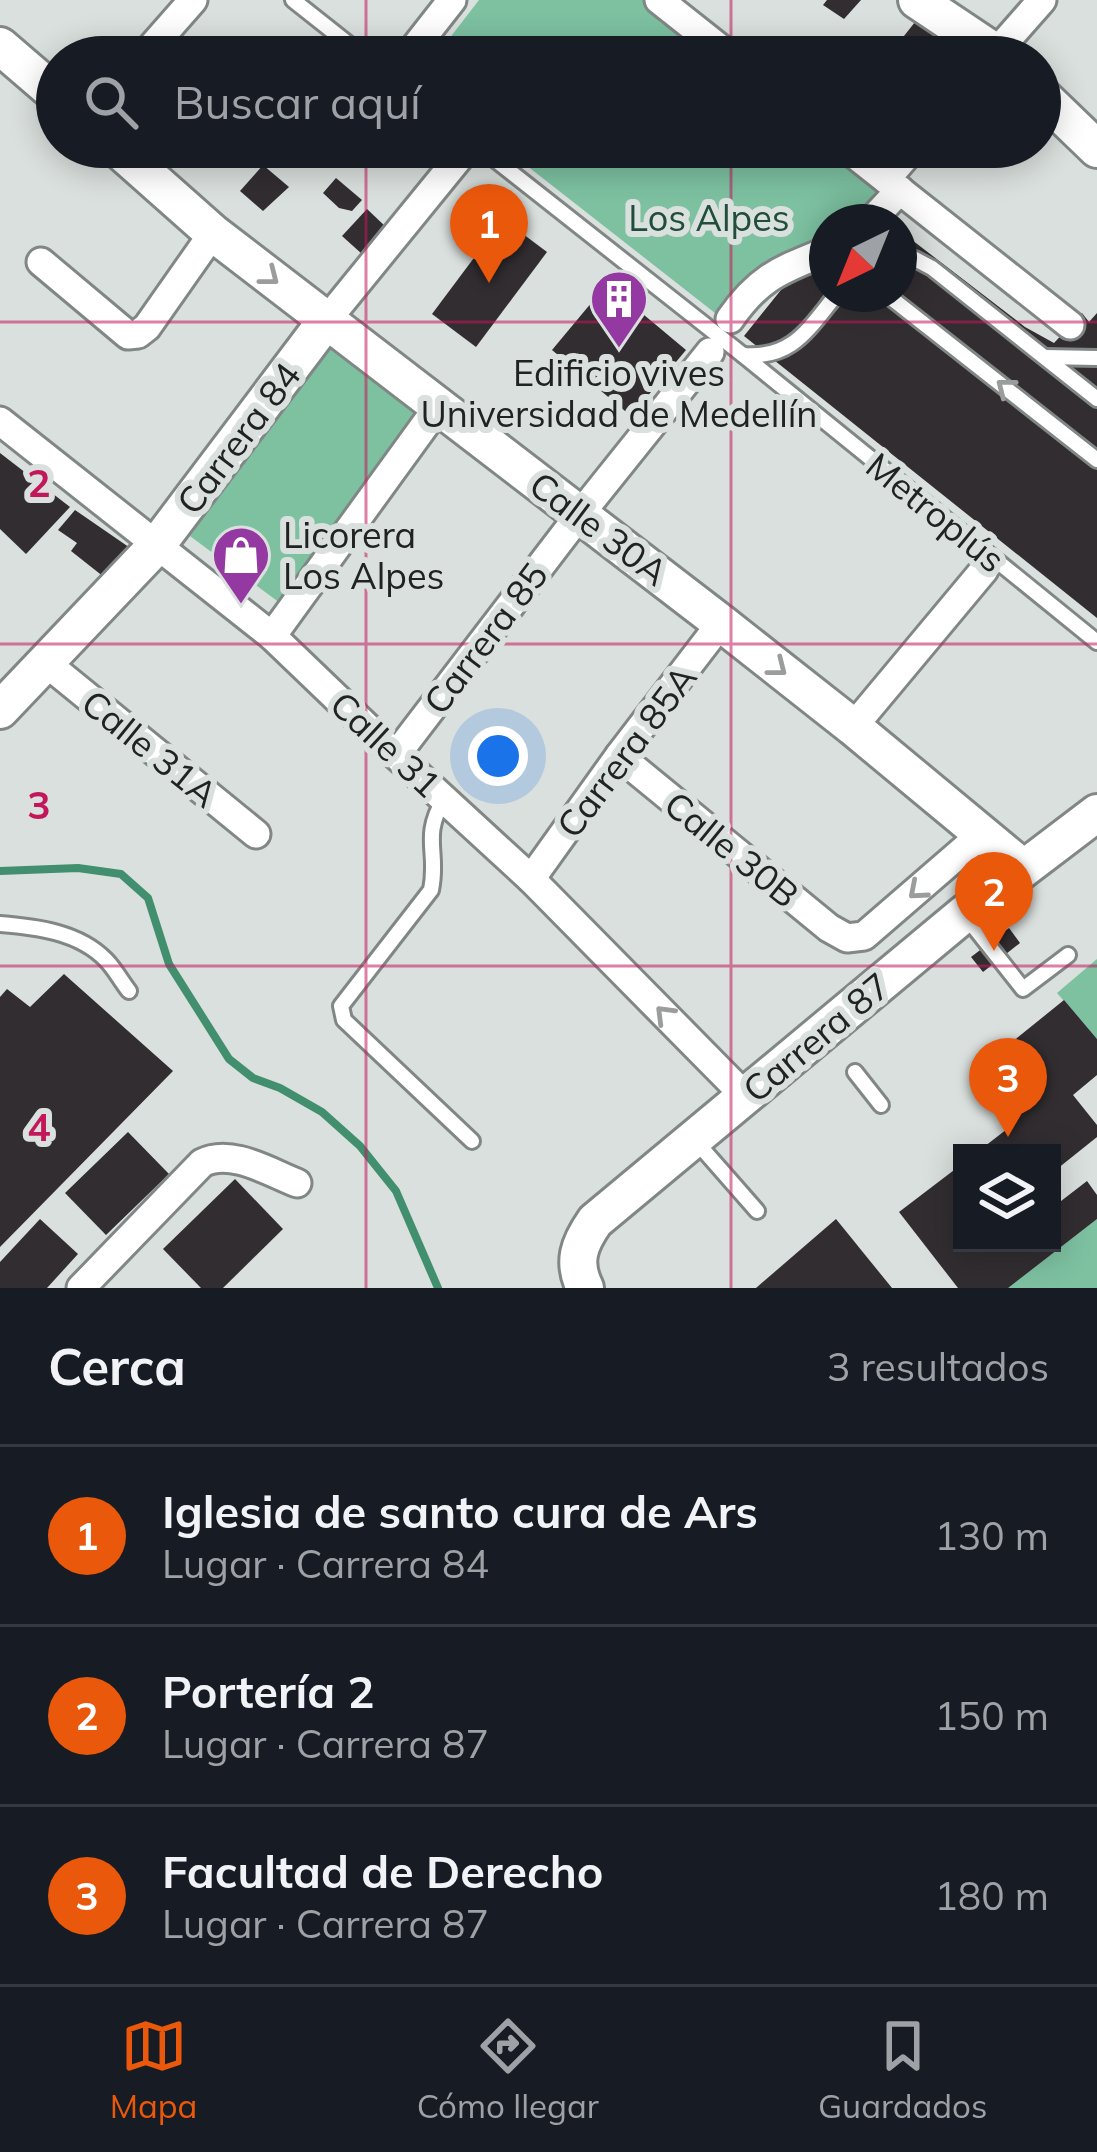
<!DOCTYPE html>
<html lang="es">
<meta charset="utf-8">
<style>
:root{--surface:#171b24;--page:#242831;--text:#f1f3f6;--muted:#9ea1a6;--line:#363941;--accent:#ea580c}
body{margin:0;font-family:Mulish,sans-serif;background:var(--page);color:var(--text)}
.controls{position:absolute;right:36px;bottom:36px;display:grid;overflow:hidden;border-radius:0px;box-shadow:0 6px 30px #0003}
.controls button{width:108px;height:108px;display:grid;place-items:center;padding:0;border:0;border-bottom:3px solid var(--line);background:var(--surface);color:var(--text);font:60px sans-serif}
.compass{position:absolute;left:809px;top:204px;width:108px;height:108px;border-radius:50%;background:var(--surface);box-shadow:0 6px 30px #0003;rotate:223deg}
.you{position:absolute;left:498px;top:756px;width:42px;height:42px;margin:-30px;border:9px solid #fff;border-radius:50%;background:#1a73e8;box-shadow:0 0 0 18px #1a73e833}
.badge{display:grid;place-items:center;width:78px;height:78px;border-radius:50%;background:var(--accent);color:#fff;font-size:39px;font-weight:700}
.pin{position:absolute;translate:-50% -99px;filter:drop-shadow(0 3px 6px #0008)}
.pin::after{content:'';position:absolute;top:63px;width:42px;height:36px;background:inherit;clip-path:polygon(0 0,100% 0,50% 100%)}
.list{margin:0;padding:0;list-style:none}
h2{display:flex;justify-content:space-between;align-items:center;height:156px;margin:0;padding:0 48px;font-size:51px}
h2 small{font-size:39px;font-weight:400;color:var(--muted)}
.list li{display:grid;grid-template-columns:78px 1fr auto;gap:36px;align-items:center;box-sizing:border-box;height:180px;padding:0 48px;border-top:3px solid var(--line)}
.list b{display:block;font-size:45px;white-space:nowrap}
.list p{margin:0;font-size:39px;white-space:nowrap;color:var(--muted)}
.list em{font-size:39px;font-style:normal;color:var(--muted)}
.icon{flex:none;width:66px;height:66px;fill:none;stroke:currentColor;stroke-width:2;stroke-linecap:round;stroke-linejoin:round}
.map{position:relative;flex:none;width:1097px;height:1288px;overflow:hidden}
.search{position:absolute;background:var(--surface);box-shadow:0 6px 30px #0003;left:36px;right:36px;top:36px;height:132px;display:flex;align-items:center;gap:30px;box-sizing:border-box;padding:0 42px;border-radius:66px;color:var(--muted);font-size:45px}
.sheet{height:696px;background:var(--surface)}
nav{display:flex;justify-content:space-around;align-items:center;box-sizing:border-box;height:168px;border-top:3px solid var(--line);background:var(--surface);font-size:33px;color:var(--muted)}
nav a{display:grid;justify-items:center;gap:6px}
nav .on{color:var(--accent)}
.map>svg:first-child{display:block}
.green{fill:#7dc1a1}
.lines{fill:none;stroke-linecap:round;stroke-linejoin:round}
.stream{stroke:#418f6f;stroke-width:8}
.building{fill:#312d31}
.lane-casing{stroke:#818784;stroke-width:20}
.street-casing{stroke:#818784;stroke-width:33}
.secondary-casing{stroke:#818784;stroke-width:42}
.lane{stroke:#fff;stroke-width:14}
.street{stroke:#fff;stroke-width:27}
.secondary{stroke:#fff;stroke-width:36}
.oneway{stroke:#9b9c9c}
.grid{fill:none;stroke:#c2185b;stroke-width:3;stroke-opacity:0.55}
.labels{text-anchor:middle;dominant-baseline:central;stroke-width:12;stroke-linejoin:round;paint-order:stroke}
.park-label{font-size:36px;fill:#204e3b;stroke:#dae0dd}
.poi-label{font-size:36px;fill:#212322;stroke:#dae0dd}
.street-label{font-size:36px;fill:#212322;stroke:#dae0dd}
.grid-label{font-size:39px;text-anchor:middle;font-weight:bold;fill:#c2185b;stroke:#dae0dd;stroke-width:12;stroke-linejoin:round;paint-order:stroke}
</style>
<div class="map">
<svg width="1097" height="1288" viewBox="0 0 1097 1288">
<rect width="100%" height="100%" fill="#dae0dd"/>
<g class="green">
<polygon points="479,0 643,0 715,57 435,57"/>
<polygon points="503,147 828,147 881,189 852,222 827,222 827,240 750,277 715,313"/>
<polygon points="331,336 428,406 280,603 190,536"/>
<polygon points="1097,959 1097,1039 1057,993"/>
<polygon points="1097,1219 1097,1288 1007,1288"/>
</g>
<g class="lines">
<polyline class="stream" points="0,871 78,868 121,874 148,898 169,964 229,1059 253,1078 280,1088 322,1112 360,1146 396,1191 438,1288"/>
</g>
<g class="building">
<polygon points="827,0 861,0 844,19 823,5"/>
<polygon points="919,17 938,35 921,55 900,41"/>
<polygon points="359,147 403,147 385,168"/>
<polygon points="263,165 289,187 263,211 240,191"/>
<polygon points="336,178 362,200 352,211 339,208 323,193"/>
<polygon points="367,209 387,228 362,254 342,236"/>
<polygon points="503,219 547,252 476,347 432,314"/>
<polygon points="899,230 1025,327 1054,343 1082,313 1089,322 1097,313 1097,618 744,336 789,280 827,263 827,294 899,294"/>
<polygon points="607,284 686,350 631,416 552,350"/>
<polygon points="0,453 70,507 26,554 0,529"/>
<polygon points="75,510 136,552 109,581 71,551 77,543 58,530"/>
<polygon points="1009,928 1020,943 983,972 971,957"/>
<polygon points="64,974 173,1071 0,1247 0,997 7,989 30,1007"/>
<polygon points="1064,1000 1097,1039 1097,1075 1073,1095 1097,1125 1097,1137 1052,1173 1052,1153 976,1153 1011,1126 970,1076"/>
<polygon points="128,1132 169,1174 106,1235 65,1193"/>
<polygon points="962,1164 962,1243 1052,1243 1052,1208 1087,1181 1097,1195 1097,1219 1008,1288 958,1288 899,1212"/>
<polygon points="235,1179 283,1229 223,1288 201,1288 163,1249"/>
<polygon points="40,1219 78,1254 47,1288 0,1288 0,1262"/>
<polygon points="836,1219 892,1288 756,1288"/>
</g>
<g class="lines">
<g class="lane-casing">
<g id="lane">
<polyline points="293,0 365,57"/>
<polyline points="479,147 743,355 1097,642"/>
<polyline points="899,256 915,259 932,268 1097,399"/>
<polyline points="886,294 1097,460"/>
<path d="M743,355C793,359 808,329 837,294"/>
<polyline points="1045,357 1097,358"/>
<path d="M444,799C421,838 439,851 431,890L341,1006L344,1020L472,1141"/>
<polyline points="967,918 1023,989 1068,955"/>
<path d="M0,924C37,927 79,932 106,960C115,969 121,981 129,991"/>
<polyline points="855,1072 881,1105"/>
<polyline points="693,1138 757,1211"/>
</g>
</g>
<g class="street-casing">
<g id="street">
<polyline points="659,0 731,57"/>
<polyline points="412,51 452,0"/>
<polyline points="143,57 193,0"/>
<polyline points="992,57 1042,0"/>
<polyline points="845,147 1070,325"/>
<polyline points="886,179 914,147"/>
<polyline points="870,222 900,190"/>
<polyline points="41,262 128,335 138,334 147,327 213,233"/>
<path d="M730,319C760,276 781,270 827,251"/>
<polyline points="326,321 462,154"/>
<polyline points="0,421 272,636 396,755 531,879 746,1097"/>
<polyline points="272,636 438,407"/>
<polyline points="45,662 256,834"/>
<polyline points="853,727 984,570"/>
<polyline points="396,755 581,513 710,352"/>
<polyline points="619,756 829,928 847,938 864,936 982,834"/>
<polyline points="531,879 619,756 721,623"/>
<path d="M81,1288L202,1163C231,1148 269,1172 297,1183"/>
</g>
</g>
<g class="secondary-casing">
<g id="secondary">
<polyline points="917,0 1002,57"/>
<polyline points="0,46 57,95"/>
<polyline points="1040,94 1097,149"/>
<polyline points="116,147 213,233 721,623 853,727 1023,868"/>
<polyline points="0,710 157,545 326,321"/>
<path d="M585,1288C572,1262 579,1244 595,1221L964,914L1097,813"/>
</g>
</g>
<use href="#lane" class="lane"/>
<use href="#street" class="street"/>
<use href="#secondary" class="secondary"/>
</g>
<defs><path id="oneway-chevron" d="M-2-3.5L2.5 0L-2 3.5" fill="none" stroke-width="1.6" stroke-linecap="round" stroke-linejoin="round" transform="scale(3)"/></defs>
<g class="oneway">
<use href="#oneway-chevron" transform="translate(270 277) rotate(38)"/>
<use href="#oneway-chevron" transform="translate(1005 387) rotate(-142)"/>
<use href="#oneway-chevron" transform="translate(778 668) rotate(38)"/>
<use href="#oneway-chevron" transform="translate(917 891) rotate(139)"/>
<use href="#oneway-chevron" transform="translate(664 1014) rotate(-135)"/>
</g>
<path class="grid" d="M366,0V57M731,0V57M366,147V1288M731,147V1288M0,322H1097M0,644H1097M0,966H1097"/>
<defs>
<g id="building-pin" transform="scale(3)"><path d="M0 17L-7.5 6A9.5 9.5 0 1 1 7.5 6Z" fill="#9438a2" stroke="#dae0dd"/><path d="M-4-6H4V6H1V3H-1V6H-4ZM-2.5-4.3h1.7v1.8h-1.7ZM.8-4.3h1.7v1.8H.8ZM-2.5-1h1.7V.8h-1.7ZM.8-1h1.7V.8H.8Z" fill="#fff"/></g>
<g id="shop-pin" transform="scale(3)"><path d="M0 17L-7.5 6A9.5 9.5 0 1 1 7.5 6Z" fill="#9438a2" stroke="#dae0dd"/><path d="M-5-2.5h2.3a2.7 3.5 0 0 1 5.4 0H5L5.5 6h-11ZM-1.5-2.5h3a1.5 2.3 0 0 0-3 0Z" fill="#fff"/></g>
</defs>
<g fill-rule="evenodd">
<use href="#building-pin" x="619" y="299"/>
<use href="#shop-pin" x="241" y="555"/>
</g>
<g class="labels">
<g class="park-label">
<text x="709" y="217">Los Alpes</text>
</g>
<g class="poi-label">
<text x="619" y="372">Edificio vives<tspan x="619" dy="41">Universidad de Medellín</tspan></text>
<text x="283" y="534" text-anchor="start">Licorera<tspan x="283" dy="41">Los Alpes</tspan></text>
</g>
<g class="street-label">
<text transform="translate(238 438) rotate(-53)">Carrera 84</text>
<text transform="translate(936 512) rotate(39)">Metroplús</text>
<text transform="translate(599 528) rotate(37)">Calle 30A</text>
<text transform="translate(485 638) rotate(-53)">Carrera 85</text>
<text transform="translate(386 744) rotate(43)">Calle 31</text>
<text transform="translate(150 748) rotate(39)">Calle 31A</text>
<text transform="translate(626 751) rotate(-53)">Carrera 85A</text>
<text transform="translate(732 849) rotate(39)">Calle 30B</text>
<text transform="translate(816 1037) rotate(-40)">Carrera 87</text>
</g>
</g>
<g class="grid-label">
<text x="39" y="497">2</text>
<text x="39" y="819">3</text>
<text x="39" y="1141">4</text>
</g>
</svg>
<div class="controls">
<button><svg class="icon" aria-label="layers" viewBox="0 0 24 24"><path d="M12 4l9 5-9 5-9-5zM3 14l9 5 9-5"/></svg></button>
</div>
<svg class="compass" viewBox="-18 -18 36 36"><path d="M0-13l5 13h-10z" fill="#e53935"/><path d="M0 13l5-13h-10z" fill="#9ea1a6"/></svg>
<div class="you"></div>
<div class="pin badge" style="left:489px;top:283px">1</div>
<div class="pin badge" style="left:994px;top:951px">2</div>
<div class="pin badge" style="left:1008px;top:1137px">3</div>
<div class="search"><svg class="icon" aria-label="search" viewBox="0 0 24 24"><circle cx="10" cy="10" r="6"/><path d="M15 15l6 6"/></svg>Buscar aquí</div>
</div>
<section class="sheet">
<h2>Cerca<small>3 resultados</small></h2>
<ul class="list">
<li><span class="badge">1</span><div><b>Iglesia de santo cura de Ars</b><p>Lugar · Carrera 84</p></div><em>130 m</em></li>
<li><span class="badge">2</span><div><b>Portería 2</b><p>Lugar · Carrera 87</p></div><em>150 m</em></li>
<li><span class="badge">3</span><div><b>Facultad de Derecho</b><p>Lugar · Carrera 87</p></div><em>180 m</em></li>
</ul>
</section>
<nav>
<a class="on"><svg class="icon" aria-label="map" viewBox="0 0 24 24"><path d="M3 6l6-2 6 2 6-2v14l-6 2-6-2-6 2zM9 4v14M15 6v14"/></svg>Mapa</a>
<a><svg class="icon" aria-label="directions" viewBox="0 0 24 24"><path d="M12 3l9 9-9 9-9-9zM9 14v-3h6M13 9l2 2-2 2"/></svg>Cómo llegar</a>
<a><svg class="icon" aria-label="saved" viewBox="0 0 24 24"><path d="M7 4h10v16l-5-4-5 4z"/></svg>Guardados</a>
</nav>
